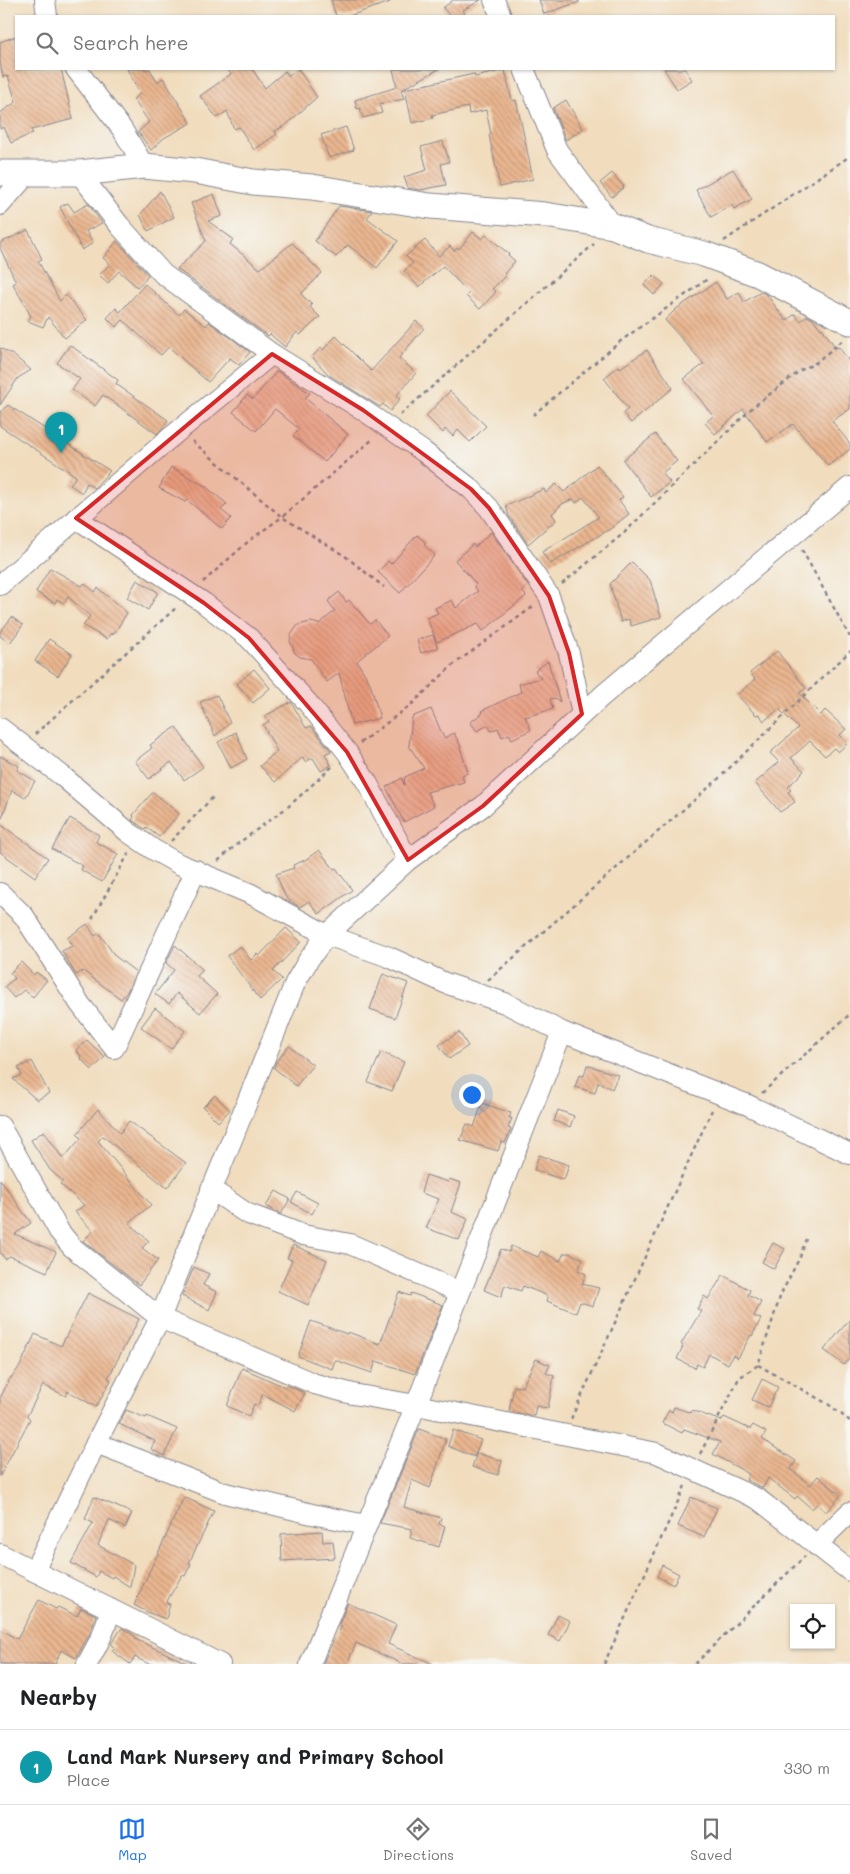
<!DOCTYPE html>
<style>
:root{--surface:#fff;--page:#f2f2f2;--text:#202124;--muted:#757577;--line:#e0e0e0;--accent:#1a73e8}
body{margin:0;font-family:Mali,sans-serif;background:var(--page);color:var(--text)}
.controls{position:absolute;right:15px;bottom:15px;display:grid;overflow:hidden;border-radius:0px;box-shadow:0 1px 4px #0004}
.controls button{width:45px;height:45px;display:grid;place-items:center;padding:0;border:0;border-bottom:1px solid var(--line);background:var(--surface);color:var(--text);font:25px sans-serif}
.you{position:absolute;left:471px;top:1094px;width:18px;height:18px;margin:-12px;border:4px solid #fff;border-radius:50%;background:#1a73e8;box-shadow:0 0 0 8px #1a73e833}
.badge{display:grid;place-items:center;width:32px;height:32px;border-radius:50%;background:var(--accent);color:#fff;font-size:16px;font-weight:700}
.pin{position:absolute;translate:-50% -41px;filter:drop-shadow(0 1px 2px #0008)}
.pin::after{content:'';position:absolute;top:26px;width:18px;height:15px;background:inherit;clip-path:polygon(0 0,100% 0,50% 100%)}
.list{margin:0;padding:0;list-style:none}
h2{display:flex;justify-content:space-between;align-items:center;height:65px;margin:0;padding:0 20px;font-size:21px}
h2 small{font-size:16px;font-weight:400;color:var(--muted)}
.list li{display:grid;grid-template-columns:32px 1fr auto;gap:15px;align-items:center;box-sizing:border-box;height:75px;padding:0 20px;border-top:1px solid var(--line)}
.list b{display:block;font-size:19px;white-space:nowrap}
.list p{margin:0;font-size:16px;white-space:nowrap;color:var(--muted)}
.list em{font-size:16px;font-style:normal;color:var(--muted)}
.icon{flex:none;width:28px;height:28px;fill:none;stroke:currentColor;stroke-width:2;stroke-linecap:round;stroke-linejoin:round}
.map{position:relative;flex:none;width:850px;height:1664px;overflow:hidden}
.search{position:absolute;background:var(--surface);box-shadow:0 1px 4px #0004;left:15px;right:15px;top:15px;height:55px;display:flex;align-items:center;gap:12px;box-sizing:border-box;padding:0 18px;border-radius:0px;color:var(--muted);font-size:19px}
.sheet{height:140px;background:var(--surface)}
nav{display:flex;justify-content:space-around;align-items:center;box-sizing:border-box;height:70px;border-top:1px solid var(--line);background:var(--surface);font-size:14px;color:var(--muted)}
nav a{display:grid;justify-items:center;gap:2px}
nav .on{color:var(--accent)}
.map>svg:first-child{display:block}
.building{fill:url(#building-back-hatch)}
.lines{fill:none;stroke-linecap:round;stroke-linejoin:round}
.minor-casing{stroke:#86868e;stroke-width:22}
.major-casing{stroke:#86868e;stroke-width:27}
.path{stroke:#86868e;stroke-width:2.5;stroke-dasharray:4 4;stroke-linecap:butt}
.minor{stroke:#fff;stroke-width:20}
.major{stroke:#fff;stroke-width:25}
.marked{fill:#d62828;fill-opacity:0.2;stroke:#d62828;stroke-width:4;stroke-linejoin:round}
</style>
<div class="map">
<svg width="850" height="1664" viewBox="0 0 850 1664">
<defs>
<pattern id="building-back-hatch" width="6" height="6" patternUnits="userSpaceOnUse" patternTransform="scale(1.25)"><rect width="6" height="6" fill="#ebb790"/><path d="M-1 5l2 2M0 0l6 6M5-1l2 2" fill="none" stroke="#be9579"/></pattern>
</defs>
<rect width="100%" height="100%" fill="#f6f6f2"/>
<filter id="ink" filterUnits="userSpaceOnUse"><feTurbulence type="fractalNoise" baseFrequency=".02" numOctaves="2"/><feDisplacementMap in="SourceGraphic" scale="10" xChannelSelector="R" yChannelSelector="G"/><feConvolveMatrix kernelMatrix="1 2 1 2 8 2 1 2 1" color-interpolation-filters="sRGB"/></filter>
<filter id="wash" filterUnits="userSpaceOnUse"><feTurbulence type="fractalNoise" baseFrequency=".0096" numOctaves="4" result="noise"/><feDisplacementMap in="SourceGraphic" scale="20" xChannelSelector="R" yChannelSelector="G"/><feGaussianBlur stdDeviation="1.12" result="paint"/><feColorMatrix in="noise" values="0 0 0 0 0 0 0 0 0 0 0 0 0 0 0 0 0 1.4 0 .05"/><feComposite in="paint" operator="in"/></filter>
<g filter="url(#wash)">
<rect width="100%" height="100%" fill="#f1ddbe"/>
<g id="blocks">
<g class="building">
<polygon points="331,0 389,0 390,2 349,16 336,16"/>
<polygon points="453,0 481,0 463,10 466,16 450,16 443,8"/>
<polygon points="539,0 579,0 579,2 544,14"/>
<polygon points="16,36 16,69 61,69 73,119 31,130 33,133 11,143 4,127 0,129 0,113 16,102 8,76 3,77 0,63 0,42"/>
<polygon points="127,69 150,69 157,82 163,78 191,123 164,138 151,150 138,132 149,122 133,99 140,94"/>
<polygon points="227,69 252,69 265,88 285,71 289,76 298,69 317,97 286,125 275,131 277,134 254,150 239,127 234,129 227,111 217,118 200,96 231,74"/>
<polygon points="393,69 439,69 401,90 404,99 379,104 382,113 363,118 360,108 357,109 355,100 397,87"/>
<polygon points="664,69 685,69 692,80 677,89"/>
<polygon points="505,70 512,101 516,100 522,126 533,179 500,187 489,135 491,134 486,110 469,114 468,107 432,115 433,118 412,123 405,89 474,74 475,77"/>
<polygon points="566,100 583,129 566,140 553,108"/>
<polygon points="346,127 354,150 329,158 321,135"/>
<polygon points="443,141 449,162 441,164 446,185 420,190 408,188 404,177 427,170 421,147"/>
<polygon points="733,169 752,199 734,209 732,205 711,217 696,190"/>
<polygon points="612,173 624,187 612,197 600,183"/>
<polygon points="160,191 174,217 148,231 140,215"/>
<polygon points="214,194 222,216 208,221 233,239 230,244 260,269 292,243 322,273 301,294 312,305 310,307 320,317 300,335 297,332 285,347 270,334 268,336 177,269 206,241 191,203"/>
<polygon points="68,203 74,212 88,204 102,223 86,231 93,243 82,250 60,207"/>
<polygon points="339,206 372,211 367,218 398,241 377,268 348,245 336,257 315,241"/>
<polygon points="28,230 42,259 38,261 60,301 66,295 87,320 65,338 48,317 43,327 28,321 31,316 13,284 16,282 0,248 0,243"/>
<polygon points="473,232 482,239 486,235 509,254 508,255 515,261 504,274 506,275 492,289 496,292 480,309 466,296 469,293 443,266 419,287 404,271 413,263 406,256 425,240 439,256 450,246 454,251 457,248 459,249"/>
<polygon points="117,241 148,275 145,278 146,279 137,287 119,271 108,283 99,275 110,264 103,258"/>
<polygon points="654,275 664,284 654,295 644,285"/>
<polygon points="716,282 727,299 739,292 744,302 761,292 767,295 786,321 795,314 800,321 807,316 813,319 821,329 822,328 836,348 839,347 850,363 850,409 832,421 850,444 850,449 828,466 793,424 767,442 743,409 715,434 705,423 713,416 684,379 704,364 665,320 676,309"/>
<polygon points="145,284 179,315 184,309 206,326 209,322 250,352 239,365 230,358 208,382 169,347 161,355 123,320 116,327 107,318 116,308 120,312"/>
<polygon points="416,321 424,328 399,358 416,373 396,396 400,399 390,411 383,404 380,407 329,375 312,357 321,348 323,350 336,336 371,371"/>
<polygon points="70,345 118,380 116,384 168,420 161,430 157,434 103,395 95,406 72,390 80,379 57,363"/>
<polygon points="0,348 13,355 31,370 18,378 0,405"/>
<polygon points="647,350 673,388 631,423 623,413 628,409 604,378 619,366 620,368"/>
<polygon points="277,371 310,393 305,398 348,434 325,462 293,436 299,429 275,409 256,431 233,412 247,395 253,399"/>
<polygon points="450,391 486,426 470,442 458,430 453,436 445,429 443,433 426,416"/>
<polygon points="8,405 110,471 94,488 87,483 82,493 70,485 76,476 0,426 0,412"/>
<polygon points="655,434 677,461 662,473 670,482 651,497 623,460"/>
<polygon points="597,465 623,497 619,500 629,514 610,529 550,564 542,552 599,517 583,497 576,503 573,499 562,504 552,514 556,520 528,544 509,516 506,506 544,489 546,493 556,484 564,492"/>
<polygon points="171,467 205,486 227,504 221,510 231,518 222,529 187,500 185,502 159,488"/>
<polygon points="491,532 528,586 522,591 526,596 483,631 478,624 437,642 427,618 438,613 435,608 452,600 456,608 478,591 474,586 476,584 455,560 473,544 475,547"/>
<polygon points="417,535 426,543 424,545 435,555 400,593 378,572 388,561 391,564"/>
<polygon points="632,562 650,580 661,617 631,626 629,619 621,622 610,584"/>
<polygon points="50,568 82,586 84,583 95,592 98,588 127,613 113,635 111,633 107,639 83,626 90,616 68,597 64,603 57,599 55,603 36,592"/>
<polygon points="137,580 158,592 148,610 127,598"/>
<polygon points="339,592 346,602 349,600 370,624 375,620 388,636 357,661 370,683 380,718 352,725 339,673 327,682 311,659 300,657 295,653 290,641 291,635 298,625 311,622 319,624 335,611 328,601"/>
<polygon points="12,617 23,625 10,643 0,636 0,632"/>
<polygon points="433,635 438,648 421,653 417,640"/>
<polygon points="49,639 72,654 58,676 35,661"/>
<polygon points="777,651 806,688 799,693 821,715 825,710 846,729 840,735 848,743 838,752 834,748 825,756 810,741 791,758 804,771 788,787 791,790 788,792 795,802 780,812 755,783 779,762 770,753 798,728 779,709 764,721 759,714 756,715 737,695 755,679 750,673"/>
<polygon points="548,661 560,702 555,698 550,699 553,709 525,717 531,730 512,739 509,734 502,737 498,728 491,731 488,725 477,731 470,722 483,713 481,711 521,692 519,684 541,678 535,671"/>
<polygon points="254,669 270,688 253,703 237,684"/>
<polygon points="217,695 230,723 215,736 200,702"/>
<polygon points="291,702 306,728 311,726 331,751 325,754 331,765 321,771 313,758 305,762 303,757 275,782 260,766 277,751 263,725 269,721 265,716"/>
<polygon points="431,709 444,738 454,733 461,747 460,747 468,773 462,775 464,782 427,792 434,806 404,822 386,787 402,778 404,785 405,777 424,768 409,746 412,717"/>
<polygon points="176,727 203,767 184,780 171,762 149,779 135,761 152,748 150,745"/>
<polygon points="236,732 247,759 231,768 218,742"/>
<polygon points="0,756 19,766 17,770 35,781 25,798 12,790 2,818 0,818"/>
<polygon points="153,792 179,814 159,837 146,827 145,829 132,820 134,817 133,815"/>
<polygon points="70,818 99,835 96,842 118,854 102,882 81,870 83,866 52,849"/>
<polygon points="0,824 48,858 35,877 0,852"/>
<polygon points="319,850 334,869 336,868 352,890 319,914 309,901 300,907 290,901 285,896 276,874 294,868 293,865 305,860"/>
<polygon points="87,924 95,936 99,933 115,956 136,972 127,992 121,999 83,971 76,975 62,951 72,946 67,938"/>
<polygon points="286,928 301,942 273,971 282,979 260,1000 227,956 240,946 251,960 257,954 259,956"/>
<polygon points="175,945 203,970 197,976 217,994 200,1013 177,993 169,1004 155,994 174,970 166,963"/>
<polygon points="21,962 34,975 36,972 47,980 33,997 24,990 14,998 4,987 15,978 10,973"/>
<polygon points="383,974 408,983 395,1018 370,1009"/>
<polygon points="155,1008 185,1031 171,1049 141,1027"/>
<polygon points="459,1032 468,1046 449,1059 439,1045"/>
<polygon points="87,1040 105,1057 92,1070 80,1058 81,1056 76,1050"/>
<polygon points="289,1046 313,1065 296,1086 274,1068 276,1062"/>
<polygon points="381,1052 404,1062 392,1091 368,1082"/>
<polygon points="32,1061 49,1093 37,1100 13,1079 22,1075 18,1068"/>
<polygon points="587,1065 618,1075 612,1089 598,1082 595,1093 575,1087 579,1075 584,1076"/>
<polygon points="215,1095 230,1110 218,1122 203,1107"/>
<polygon points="482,1103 511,1113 509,1118 512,1118 508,1128 511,1129 505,1143 501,1142 498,1151 460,1140 467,1124 474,1127"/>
<polygon points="98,1109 120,1133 129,1121 186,1163 167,1188 103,1136 98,1141 151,1205 129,1223 149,1241 142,1248 158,1260 139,1285 83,1241 93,1231 75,1212 84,1205 60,1184 63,1181 50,1170 31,1140 44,1131 63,1159 81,1138 77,1134"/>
<polygon points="558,1110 574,1116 570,1127 554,1121"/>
<polygon points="539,1155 569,1165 564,1180 534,1170"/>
<polygon points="426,1175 448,1182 449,1179 461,1183 451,1212 468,1219 459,1240 426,1228 439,1199 421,1193"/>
<polygon points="0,1179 31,1223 15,1234 56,1252 47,1272 10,1256 5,1259 0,1252"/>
<polygon points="276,1191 290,1199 281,1214 266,1206"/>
<polygon points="297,1192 318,1203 312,1214 291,1202"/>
<polygon points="773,1243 785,1249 774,1269 762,1262"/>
<polygon points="293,1245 327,1260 308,1305 278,1291 292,1260 287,1258"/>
<polygon points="511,1246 538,1257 541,1251 560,1261 564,1253 569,1253 583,1259 578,1270 586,1274 582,1284 599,1288 593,1306 580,1302 576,1313 547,1301 548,1296 523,1286 521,1291 505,1285 501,1297 484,1290 501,1249 509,1252"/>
<polygon points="194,1267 209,1274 203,1285 217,1292 209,1310 182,1296"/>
<polygon points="723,1275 750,1290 748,1295 761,1302 754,1316 761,1319 752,1336 751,1335 738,1358 733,1355 728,1364 709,1354 703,1367 697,1364 695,1368 677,1359 683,1346 681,1344 701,1311 697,1309 704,1296 708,1299"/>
<polygon points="399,1292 410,1296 411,1293 443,1305 415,1374 376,1361 372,1373 335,1360 332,1369 298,1356 311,1321 347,1334 348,1332 380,1344"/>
<polygon points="88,1293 139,1319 108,1378 111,1380 96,1407 68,1391 66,1396 43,1385 27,1416 30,1419 0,1476 0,1398 11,1377 12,1377 20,1366 35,1334 61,1346"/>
<polygon points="850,1319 850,1358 844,1365 824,1350"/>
<polygon points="536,1359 550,1365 546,1373 554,1376 548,1408 536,1406 534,1416 509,1411 514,1386 522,1387"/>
<polygon points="242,1368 285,1387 286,1385 305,1393 295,1411 263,1394 258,1405 254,1404 249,1416 227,1406"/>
<polygon points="762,1379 778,1387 768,1407 752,1400"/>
<polygon points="674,1407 691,1413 692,1410 721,1421 724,1417 750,1429 753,1425 766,1432 762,1439 796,1461 791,1469 810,1485 818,1476 841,1495 826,1512 817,1504 812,1509 797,1496 795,1499 768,1478 763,1488 746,1480 749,1474 713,1454 720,1442 684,1429 682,1433 662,1423 669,1410 672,1412"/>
<polygon points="126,1410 146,1418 147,1416 177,1429 164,1456 151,1449 155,1441 119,1424"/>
<polygon points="419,1429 446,1439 430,1488 412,1480 404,1507 441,1518 439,1524 445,1526 439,1547 410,1538 412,1529 380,1523"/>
<polygon points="453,1430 481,1440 474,1457 448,1446"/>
<polygon points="477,1453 502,1461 498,1475 472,1467"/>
<polygon points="94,1497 132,1513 125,1528 109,1520 98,1545 134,1565 130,1587 113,1576 112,1578 99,1571 96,1577 71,1563 93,1523 85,1519"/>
<polygon points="184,1497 214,1511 189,1563 191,1564 185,1576 182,1575 166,1603 170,1604 166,1619 149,1613 134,1605"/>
<polygon points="691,1497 717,1508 704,1537 678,1526"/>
<polygon points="322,1531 323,1542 333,1541 335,1558 282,1561 281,1534"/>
<polygon points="662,1565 679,1574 673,1585 657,1576"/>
<polygon points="39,1600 56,1609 58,1607 77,1616 81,1608 96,1615 90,1633 76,1658 61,1650 55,1664 0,1664 0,1629 17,1639"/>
<polygon points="348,1603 396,1625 388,1644 433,1664 403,1664 356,1643 347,1664 323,1664 329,1649 342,1626 339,1624"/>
<polygon points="558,1615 570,1621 560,1641 548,1635"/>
<polygon points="122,1628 136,1637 135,1639 189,1664 149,1664 135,1657 130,1664 112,1651 115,1647 111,1644"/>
</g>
</g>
</g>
<g filter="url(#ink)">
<use href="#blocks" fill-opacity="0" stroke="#86868e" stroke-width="1"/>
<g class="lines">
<g class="minor-casing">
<g id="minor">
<polyline points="45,0 47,16"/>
<polyline points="494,0 501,16"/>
<polyline points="76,69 122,129 144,166"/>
<polyline points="524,69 557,150 613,226"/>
<polyline points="79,173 120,226 163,274 272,354 363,410 424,452 471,489 489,508 549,596 569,653 582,714"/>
<polyline points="0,205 28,173"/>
<polyline points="76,518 204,603 249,638 307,702 347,752 368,784 408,860"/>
<polyline points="0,585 165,442 272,354"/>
<polyline points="0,728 61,775 128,832 154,850 179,864 251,894 327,935 389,957 445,983 505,1003 562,1032 416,1405 310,1664"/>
<polyline points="0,893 24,916 80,1004 114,1048 196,870"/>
<polyline points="562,1032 748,1105 850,1154"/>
<polyline points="0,1126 59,1231 72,1247 160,1318 315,1384 353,1394 416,1405 657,1453 758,1499 850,1571"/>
<polyline points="211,1189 246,1213 303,1235 350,1244 460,1292"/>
<polyline points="96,1443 225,1493 312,1514 366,1525"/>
<polyline points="816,1545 850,1512"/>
<polyline points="0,1554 220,1664"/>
<polyline points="34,1571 96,1443 160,1318 295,983 309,959 327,935 408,860 483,806 602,696 850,487"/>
<path d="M87,1664C97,1646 106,1630 110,1609"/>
</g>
</g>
<g class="major-casing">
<polyline id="major" points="0,173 79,173 144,166 195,171 253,182 312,187 430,206 545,215 613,226 648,240 704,254 758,274 850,322"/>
</g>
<g class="path">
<polyline points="724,241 850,156"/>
<polyline points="400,415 594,244"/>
<polyline points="533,415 622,340 709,278"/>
<polyline points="192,441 282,517 345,556 384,587"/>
<polyline points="802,550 850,637"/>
<polyline points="203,582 250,540 282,517 373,439"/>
<polyline points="562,584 624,533 753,407 801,370 814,364 842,341"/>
<polyline points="35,734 178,606"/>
<polyline points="360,743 412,704 453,665 534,606"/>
<polyline points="171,841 214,796"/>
<polyline points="218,861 236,845 289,806 335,764"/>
<polyline points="92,919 129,853"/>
<polyline points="488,980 715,782 850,651"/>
<polyline points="762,1093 850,1014"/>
<polyline points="758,1365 828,1404 850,1421"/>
<polyline points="571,1419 712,1110"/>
<polyline points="700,1454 739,1378 758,1365 781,1294 800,1257 806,1239"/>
<polyline points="604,1664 685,1486"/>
<polyline points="695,1664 805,1556"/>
</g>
<use href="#minor" class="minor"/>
<use href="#major" class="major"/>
</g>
</g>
<path class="marked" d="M272,354L363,410L471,489L489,508L549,596L569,653L582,714L483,806L408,860L347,752L249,638L204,603L76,518Z"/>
</svg>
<div class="controls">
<button><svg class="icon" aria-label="locate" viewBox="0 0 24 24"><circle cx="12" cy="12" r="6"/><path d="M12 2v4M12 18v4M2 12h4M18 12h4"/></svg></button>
</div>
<div class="you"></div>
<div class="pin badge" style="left:61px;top:453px;background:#0f9aa8">1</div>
<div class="search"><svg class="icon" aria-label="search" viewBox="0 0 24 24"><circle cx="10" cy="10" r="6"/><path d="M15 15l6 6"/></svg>Search here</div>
</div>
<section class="sheet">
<h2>Nearby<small></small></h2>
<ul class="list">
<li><span class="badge" style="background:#0f9aa8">1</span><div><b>Land Mark Nursery and Primary School</b><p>Place</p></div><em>330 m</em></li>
</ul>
</section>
<nav>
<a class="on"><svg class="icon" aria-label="map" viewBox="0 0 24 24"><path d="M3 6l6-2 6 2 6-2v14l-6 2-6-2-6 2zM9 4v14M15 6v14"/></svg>Map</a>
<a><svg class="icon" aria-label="directions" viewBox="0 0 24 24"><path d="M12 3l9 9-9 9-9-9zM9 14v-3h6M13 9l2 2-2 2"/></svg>Directions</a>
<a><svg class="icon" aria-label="saved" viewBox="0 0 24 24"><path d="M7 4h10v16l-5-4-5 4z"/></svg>Saved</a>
</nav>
